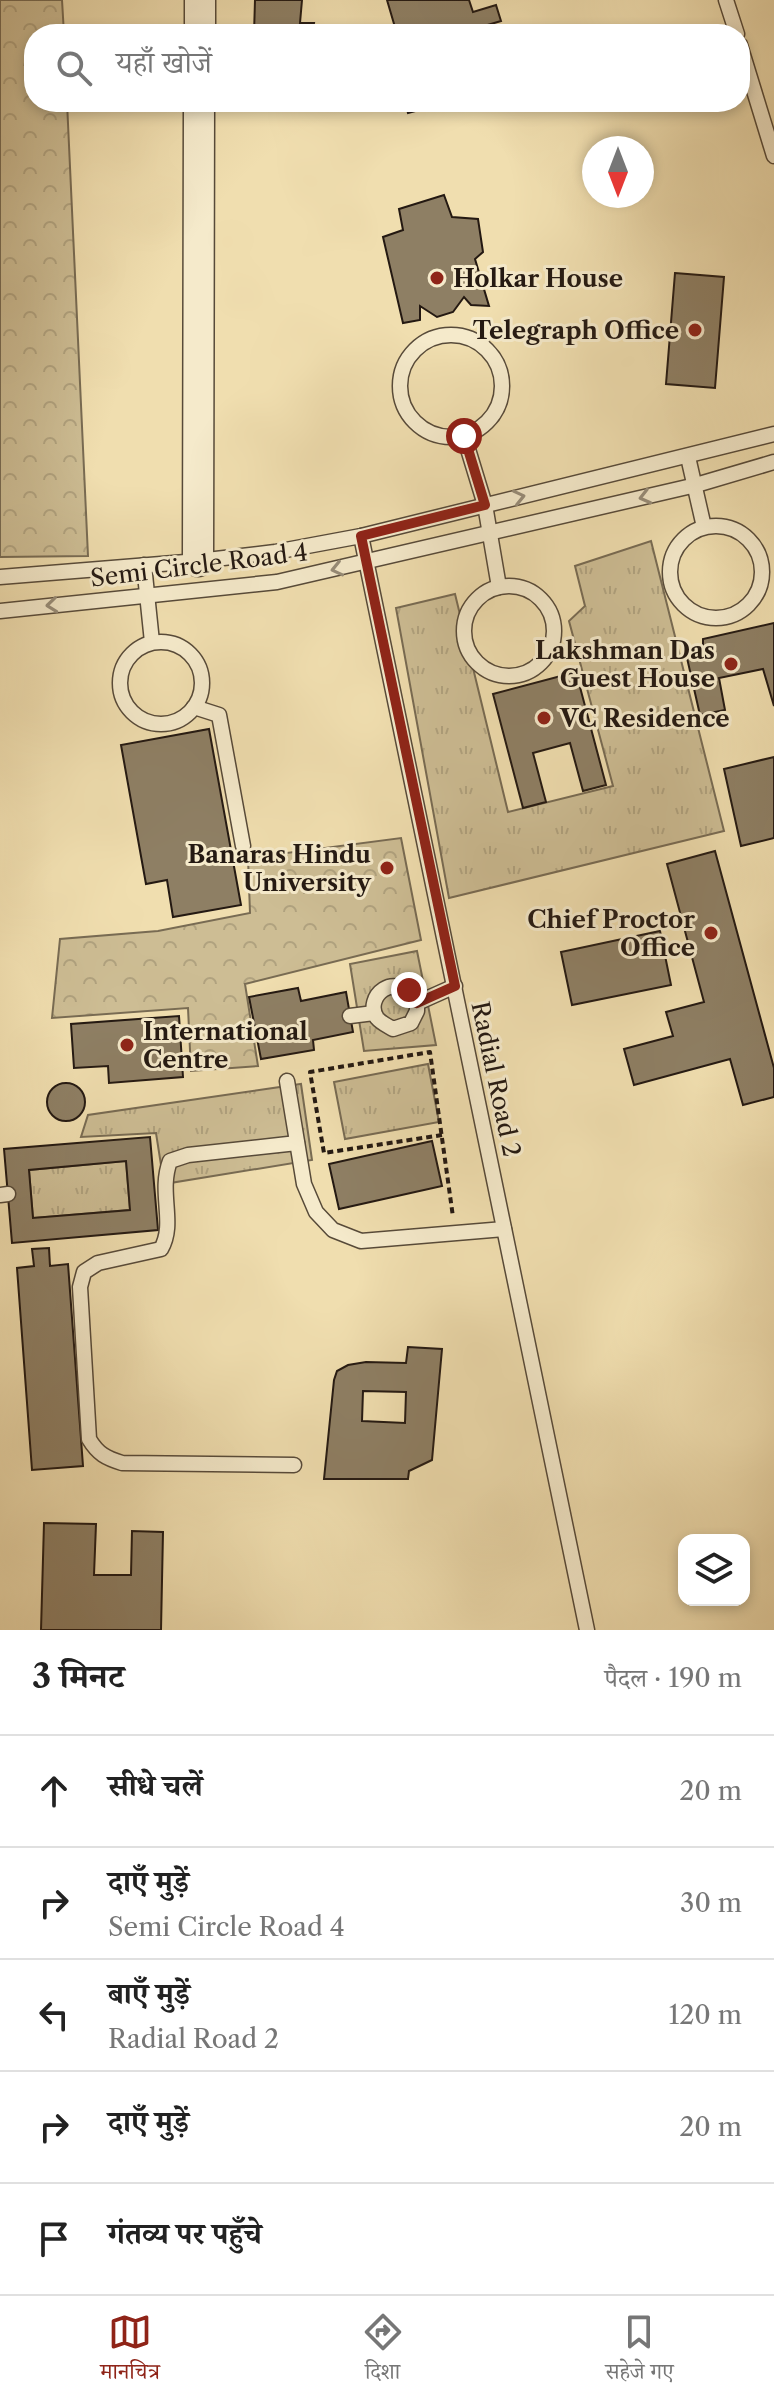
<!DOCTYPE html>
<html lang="hi">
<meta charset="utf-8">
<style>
:root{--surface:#fff;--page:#f6f6f6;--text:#222;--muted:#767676;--line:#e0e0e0;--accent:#8f2418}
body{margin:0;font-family:"Libre Caslon Text","Noto Serif Devanagari",serif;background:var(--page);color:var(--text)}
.controls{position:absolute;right:24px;bottom:24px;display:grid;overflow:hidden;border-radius:16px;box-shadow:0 4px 12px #0003}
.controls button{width:72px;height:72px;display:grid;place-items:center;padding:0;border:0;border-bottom:2px solid var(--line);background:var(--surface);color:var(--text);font:40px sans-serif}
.compass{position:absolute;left:582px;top:136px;width:72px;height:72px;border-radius:50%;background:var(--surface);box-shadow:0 4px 12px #0003;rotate:180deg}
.stop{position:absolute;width:24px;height:24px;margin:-18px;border:6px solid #8f2418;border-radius:50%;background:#fff}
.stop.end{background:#8f2418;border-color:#fff;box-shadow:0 2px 8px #0008}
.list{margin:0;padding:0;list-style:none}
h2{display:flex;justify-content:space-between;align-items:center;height:104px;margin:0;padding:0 32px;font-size:34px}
h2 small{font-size:26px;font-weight:400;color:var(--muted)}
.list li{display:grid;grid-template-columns:52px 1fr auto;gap:24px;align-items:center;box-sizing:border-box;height:112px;padding:0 32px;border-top:2px solid var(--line)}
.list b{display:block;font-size:30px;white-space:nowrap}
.list p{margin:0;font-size:26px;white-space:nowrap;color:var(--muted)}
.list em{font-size:26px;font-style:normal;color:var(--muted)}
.icon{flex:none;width:44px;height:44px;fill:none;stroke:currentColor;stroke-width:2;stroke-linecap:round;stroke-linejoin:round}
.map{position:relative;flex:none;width:774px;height:1630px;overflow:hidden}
.search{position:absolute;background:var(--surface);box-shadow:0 4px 12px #0003;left:24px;right:24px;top:24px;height:88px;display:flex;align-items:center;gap:20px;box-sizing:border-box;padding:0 28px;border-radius:32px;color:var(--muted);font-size:30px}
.sheet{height:664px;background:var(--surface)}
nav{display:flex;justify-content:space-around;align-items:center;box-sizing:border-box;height:112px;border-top:2px solid var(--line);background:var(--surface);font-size:22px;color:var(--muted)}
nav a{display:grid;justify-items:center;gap:4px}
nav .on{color:var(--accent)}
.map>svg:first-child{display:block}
.grass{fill:url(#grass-tufts);stroke:#786b53;stroke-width:2}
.forest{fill:url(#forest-crowns);stroke:#786b53;stroke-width:2}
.building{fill:#8e7f64;stroke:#241912;stroke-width:2;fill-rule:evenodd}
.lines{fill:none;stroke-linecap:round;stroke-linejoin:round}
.service-casing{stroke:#574a39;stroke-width:17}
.minor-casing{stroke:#574a39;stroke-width:33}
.path{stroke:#241912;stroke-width:4;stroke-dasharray:6 4;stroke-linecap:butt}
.service{stroke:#f5eacb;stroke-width:14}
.minor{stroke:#f5eacb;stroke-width:30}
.oneway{stroke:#978c78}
.route{stroke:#8f2418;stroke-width:10}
.poi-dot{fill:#8f2418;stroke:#f5eacb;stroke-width:3}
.labels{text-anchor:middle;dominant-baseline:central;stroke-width:6;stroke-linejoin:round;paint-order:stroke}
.poi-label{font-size:24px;font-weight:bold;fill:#241912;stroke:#f5eacb;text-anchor:end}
.street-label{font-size:24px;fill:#241912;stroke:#f5eacb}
</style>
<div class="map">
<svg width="774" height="1630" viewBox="0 0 774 1630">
<defs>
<pattern id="grass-tufts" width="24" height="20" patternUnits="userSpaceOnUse" patternTransform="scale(2)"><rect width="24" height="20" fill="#cdbd94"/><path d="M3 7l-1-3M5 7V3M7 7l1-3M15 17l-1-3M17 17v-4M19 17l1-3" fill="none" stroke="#b0a27f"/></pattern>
<pattern id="forest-crowns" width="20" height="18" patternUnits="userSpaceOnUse" patternTransform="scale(2)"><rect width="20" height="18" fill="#cdbd94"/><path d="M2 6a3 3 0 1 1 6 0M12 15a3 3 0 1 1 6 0" fill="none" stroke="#b0a27f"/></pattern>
</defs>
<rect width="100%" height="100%" fill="#f0deaf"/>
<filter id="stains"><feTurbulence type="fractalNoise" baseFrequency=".0025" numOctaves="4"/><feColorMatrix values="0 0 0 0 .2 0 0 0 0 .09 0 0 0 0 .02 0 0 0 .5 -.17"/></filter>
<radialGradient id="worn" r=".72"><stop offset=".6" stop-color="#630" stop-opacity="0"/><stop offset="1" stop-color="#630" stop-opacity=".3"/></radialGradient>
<g class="grass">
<polygon points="651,541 724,831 449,898 396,608 455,594 508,812 613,786 569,621 585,606 575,566"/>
<polygon points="417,951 436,1045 364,1051 350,964"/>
<polygon points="428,1064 439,1122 345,1139 334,1082"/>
<polygon points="301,1084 312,1160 164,1184 156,1133 81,1137 88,1115"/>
<polygon points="126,1161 130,1210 33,1218 29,1170"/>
</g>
<g class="forest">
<polygon points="0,0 62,0 64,34 34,34 34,102 67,102 88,556 0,557"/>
<polygon points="401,838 421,940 245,984 258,1066 191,1071 188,1008 52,1018 60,939 158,931 250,913 248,858"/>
</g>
<g class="building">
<polygon points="255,0 302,0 300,23 314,23 312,34 254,34"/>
<polygon points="387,0 469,0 473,12 496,5 501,21 457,34 397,34"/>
<polygon points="405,102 449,102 408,113"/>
<polygon points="444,195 452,217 478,219 483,252 475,259 489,306 471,305 464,297 453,312 437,317 420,306 420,320 403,323 383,237 403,230 399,209"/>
<polygon points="675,273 724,277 715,388 666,384"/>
<polygon points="774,623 774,706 763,669 719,678 725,710 700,715 687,658 703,652 703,639"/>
<polygon points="576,672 606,785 583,791 570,743 533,753 546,802 523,808 493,694"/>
<polygon points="209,729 241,905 173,917 167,880 146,884 121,745"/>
<polygon points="774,757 774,838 741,846 724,769"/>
<polygon points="715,851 774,1068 774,1097 743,1105 730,1059 634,1085 624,1049 673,1036 666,1012 704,1002 667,864"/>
<polygon points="660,931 671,985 572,1005 561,952"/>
<polygon points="298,988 301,1001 346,992 353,1032 313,1040 314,1050 261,1059 249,997"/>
<polygon points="179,1016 183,1077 109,1083 108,1066 74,1068 71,1024"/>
<circle cx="66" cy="1102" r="19"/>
<path d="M150,1137L158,1230L12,1243L4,1149ZM126,1161L130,1210L33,1218L29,1170Z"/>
<polygon points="432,1141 442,1186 339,1209 329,1164"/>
<polygon points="49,1248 50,1266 68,1264 83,1466 32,1470 17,1268 34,1266 32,1249"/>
<path d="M408,1347L442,1349L432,1460L409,1471L408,1479H324L334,1380L337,1371L348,1365L366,1362L406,1363ZM363,1391L406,1392L405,1423L362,1421Z"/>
<polygon points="44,1523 96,1524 94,1575 131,1575 132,1531 163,1532 161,1630 41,1630"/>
</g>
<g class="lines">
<g class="service-casing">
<g id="service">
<polyline points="726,0 737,34"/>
<polyline points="740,45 774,156"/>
<circle cx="451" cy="386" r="51"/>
<polyline points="464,436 485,505 499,587"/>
<polyline points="688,457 704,527"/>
<circle cx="716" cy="572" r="46"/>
<polyline points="361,536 587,1630"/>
<polyline points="144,565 152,642"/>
<polyline points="0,577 198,561 275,552 361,536 774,434"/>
<circle cx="509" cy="631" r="45"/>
<polyline points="0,611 277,582 696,485 774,462"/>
<circle cx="161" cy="683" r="41"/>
<polyline points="194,707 219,715 243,846"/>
<path d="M417,1003C395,967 363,998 377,1018C381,1023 388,1026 393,1029L411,1023L417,1011V1003L455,986"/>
<polyline points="350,1016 374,1013"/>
<polyline points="287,1081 304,1184 316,1212 333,1230 361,1241 504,1229"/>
<polyline points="0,1195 8,1194"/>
<path d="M294,1465L122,1463C106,1458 98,1454 89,1439L80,1287L84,1272L98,1263L161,1249C176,1223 158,1193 170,1161L188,1155L297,1143"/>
</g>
</g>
<g class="minor-casing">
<g id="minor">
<polyline points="200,34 200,0"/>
<polyline points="198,561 199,102"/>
</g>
</g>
<polyline class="path" points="442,1135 324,1153 310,1072 430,1052 453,1217"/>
<use href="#service" class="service"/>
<use href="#minor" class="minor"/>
</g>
<defs><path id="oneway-chevron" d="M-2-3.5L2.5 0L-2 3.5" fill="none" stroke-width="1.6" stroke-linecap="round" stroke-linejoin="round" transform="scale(2)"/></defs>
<g class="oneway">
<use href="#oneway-chevron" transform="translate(519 497) rotate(-13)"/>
<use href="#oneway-chevron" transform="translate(645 497) rotate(166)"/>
<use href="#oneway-chevron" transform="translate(337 569) rotate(167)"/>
<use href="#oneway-chevron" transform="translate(52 605) rotate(174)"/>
</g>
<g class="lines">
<polyline class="route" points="409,990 417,1003 455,986 361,536 485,505 464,436"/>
</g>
<g class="poi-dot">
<circle cx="437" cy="278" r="8"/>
<circle cx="695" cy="330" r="8"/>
<circle cx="731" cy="664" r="8"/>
<circle cx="544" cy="718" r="8"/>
<circle cx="387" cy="868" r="8"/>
<circle cx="711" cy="933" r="8"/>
<circle cx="127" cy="1045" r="8"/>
</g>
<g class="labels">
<g class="poi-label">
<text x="453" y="278" text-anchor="start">Holkar House</text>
<text x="679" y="330">Telegraph Office</text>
<text x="715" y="650">Lakshman Das<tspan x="715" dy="28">Guest House</tspan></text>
<text x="560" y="718" text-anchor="start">VC Residence</text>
<text x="371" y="854">Banaras Hindu<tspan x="371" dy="28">University</tspan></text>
<text x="695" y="919">Chief Proctor<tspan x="695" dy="28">Office</tspan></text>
<text x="143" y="1031" text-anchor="start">International<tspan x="143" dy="28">Centre</tspan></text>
</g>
<g class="street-label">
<text transform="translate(199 565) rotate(-7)">Semi Circle Road 4</text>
<text transform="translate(496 1079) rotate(78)">Radial Road 2</text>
</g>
</g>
<rect width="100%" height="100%" filter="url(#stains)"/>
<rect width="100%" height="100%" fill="url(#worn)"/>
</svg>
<div class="controls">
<button><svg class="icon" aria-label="layers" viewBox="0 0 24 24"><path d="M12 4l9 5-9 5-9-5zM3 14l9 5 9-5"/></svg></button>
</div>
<svg class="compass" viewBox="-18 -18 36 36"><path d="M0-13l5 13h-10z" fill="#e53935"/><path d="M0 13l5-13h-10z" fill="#767676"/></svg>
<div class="stop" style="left:464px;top:436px"></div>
<div class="stop end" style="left:409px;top:990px"></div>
<div class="search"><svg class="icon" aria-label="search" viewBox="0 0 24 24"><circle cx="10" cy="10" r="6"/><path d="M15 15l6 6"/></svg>यहाँ खोजें</div>
</div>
<section class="sheet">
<h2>3 मिनट<small>पैदल · 190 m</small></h2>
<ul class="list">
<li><svg class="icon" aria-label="ahead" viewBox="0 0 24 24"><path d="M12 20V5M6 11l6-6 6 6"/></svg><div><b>सीधे चलें</b></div><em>20 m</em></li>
<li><svg class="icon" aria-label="right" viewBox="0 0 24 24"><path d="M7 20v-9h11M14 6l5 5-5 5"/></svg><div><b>दाएँ मुड़ें</b><p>Semi Circle Road 4</p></div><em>30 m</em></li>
<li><svg class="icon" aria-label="left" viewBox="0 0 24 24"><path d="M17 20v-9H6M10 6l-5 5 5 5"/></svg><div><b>बाएँ मुड़ें</b><p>Radial Road 2</p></div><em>120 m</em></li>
<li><svg class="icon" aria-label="right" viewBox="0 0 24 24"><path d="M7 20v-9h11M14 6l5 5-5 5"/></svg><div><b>दाएँ मुड़ें</b></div><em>20 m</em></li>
<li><svg class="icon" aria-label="arrive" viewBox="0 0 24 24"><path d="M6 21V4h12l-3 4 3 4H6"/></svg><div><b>गंतव्य पर पहुँचे</b></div></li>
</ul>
</section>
<nav>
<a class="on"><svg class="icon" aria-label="map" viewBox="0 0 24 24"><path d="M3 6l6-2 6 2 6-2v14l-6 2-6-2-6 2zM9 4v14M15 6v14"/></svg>मानचित्र</a>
<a><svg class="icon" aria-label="directions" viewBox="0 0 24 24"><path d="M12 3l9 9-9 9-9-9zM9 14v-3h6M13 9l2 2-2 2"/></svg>दिशा</a>
<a><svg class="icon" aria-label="saved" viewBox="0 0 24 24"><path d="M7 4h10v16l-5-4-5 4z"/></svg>सहेजे गए</a>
</nav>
